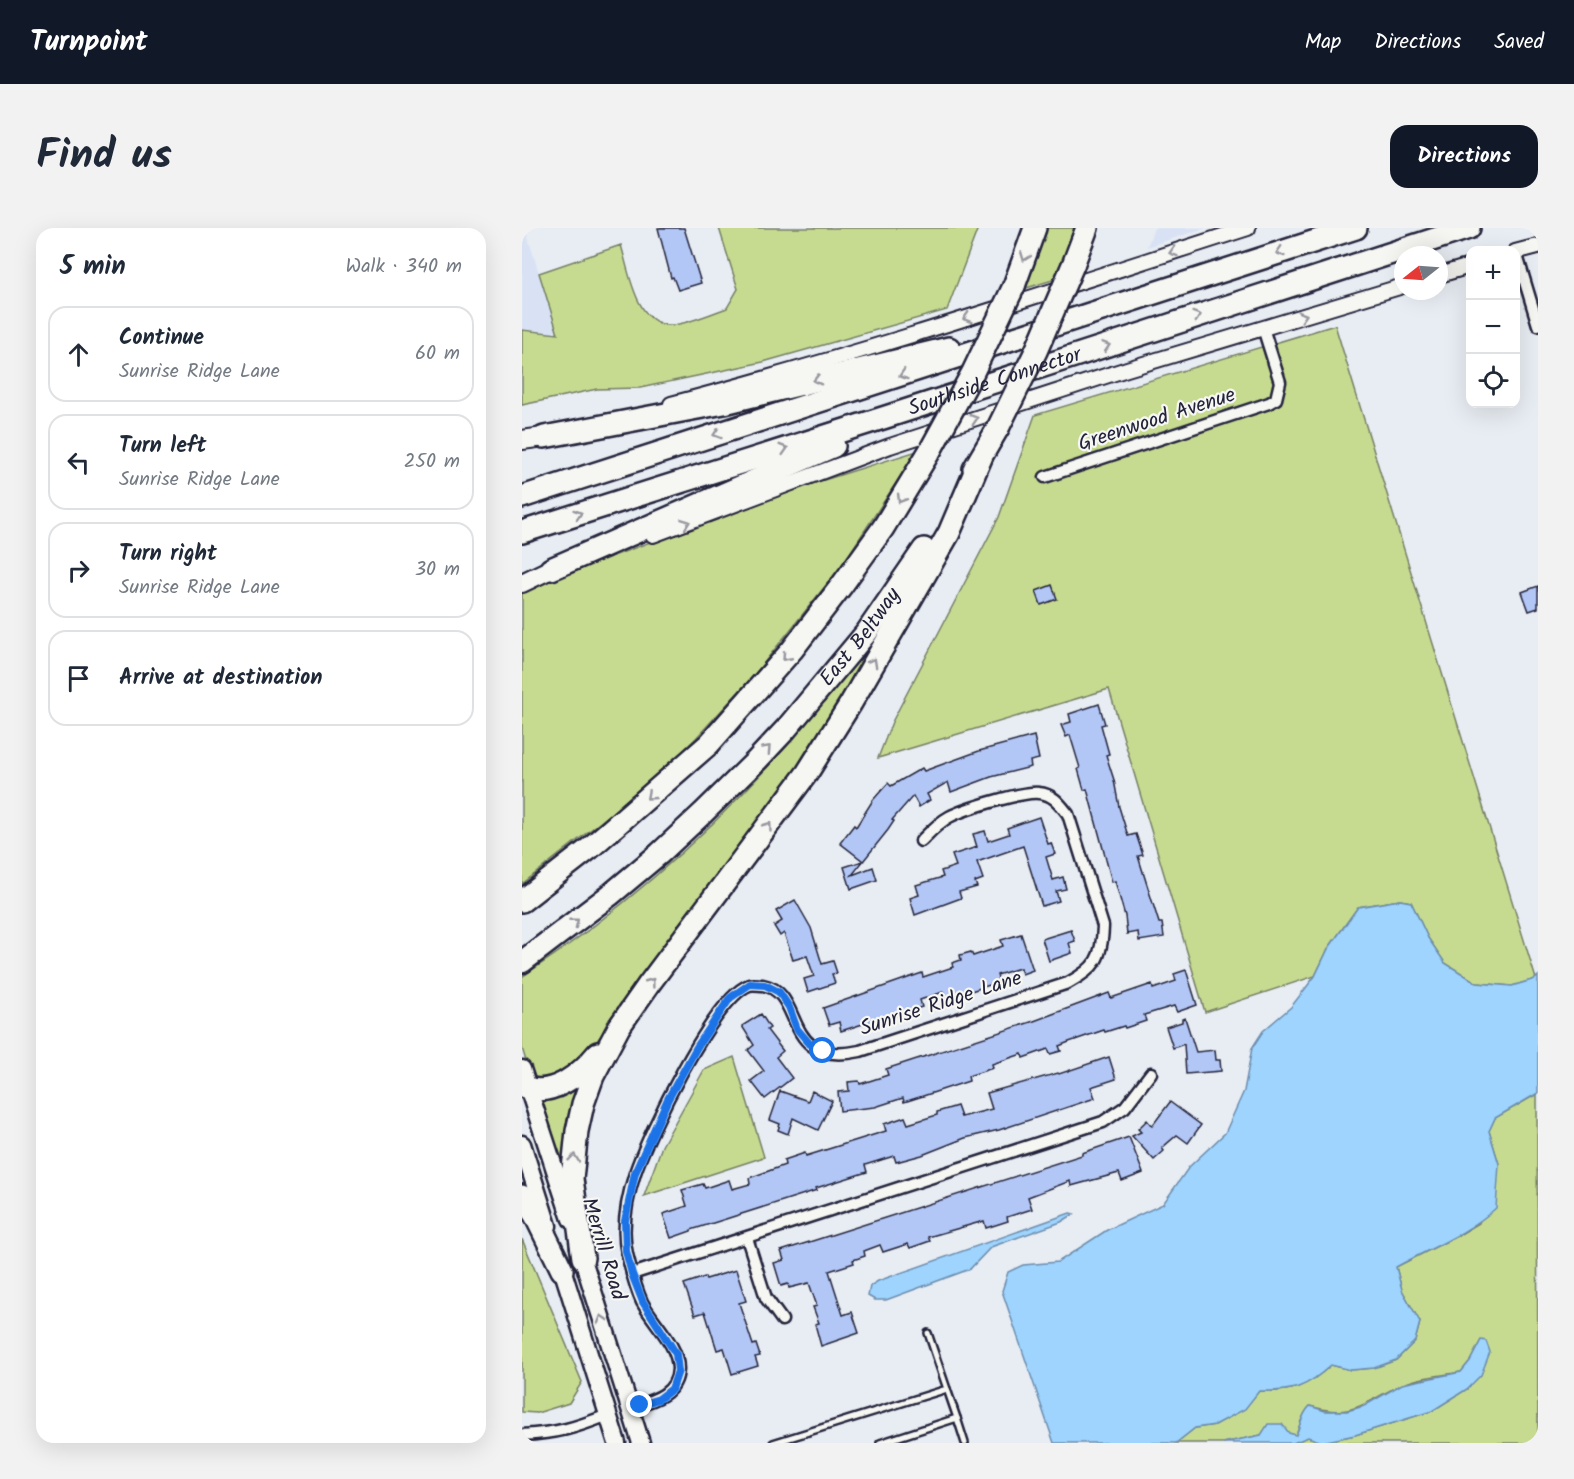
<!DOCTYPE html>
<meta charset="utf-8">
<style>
:root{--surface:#fff;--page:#f2f2f3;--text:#1f2937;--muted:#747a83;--line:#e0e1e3;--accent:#111827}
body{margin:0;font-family:Kalam,sans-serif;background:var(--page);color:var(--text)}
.controls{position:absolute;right:18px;top:18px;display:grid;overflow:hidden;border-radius:12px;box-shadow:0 6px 24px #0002}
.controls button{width:54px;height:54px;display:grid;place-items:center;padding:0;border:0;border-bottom:2px solid var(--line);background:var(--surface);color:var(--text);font:30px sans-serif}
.compass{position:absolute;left:872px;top:18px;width:54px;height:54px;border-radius:50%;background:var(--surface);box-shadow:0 6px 24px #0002;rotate:253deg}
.stop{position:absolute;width:18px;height:18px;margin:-14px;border:4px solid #1a73e8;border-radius:50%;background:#fff}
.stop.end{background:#1a73e8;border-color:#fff;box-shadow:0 2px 6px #0008}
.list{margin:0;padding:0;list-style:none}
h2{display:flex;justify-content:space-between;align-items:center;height:78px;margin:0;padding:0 24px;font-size:26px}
h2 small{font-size:20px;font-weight:400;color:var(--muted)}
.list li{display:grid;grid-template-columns:39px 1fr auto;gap:18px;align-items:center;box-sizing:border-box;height:96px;margin:0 12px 12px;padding:0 12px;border:2px solid var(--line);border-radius:18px}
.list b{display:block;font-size:22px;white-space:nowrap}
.list p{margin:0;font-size:20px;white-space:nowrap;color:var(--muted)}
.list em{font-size:20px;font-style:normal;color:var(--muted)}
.icon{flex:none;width:33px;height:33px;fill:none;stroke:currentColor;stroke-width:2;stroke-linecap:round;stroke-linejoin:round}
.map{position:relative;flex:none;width:1016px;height:1215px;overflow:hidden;border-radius:18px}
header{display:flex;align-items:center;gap:36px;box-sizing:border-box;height:84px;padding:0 30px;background:var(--accent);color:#fff}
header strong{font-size:28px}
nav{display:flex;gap:33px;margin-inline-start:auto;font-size:21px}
.intro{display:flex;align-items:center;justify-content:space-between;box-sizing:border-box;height:144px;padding:0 36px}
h1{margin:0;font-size:42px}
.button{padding:15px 27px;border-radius:18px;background:var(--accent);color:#fff;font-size:21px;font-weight:700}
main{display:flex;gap:36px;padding:0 36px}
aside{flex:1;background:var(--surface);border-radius:18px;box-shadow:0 6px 24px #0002}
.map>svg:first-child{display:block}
.built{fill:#d8e2f4}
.green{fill:#c7db90;stroke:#747e66;stroke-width:1.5}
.water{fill:#9ed4fd;stroke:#6c8daf;stroke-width:1.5}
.building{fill:#b2c7f6;stroke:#22223b;stroke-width:1.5}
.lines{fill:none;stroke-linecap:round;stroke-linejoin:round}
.service-casing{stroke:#22223b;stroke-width:10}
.minor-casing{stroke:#22223b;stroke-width:15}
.tertiary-casing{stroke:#22223b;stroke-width:18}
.secondary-casing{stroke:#22223b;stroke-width:21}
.primary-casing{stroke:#22223b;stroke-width:22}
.motorway-casing{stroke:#22223b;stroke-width:26}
.service{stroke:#f6f6f2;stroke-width:5}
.minor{stroke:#f6f6f2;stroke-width:10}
.tertiary{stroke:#f6f6f2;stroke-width:14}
.secondary{stroke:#f6f6f2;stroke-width:16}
.primary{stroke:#f6f6f2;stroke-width:18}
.motorway{stroke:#f6f6f2;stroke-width:21}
.motorway-bridge-casing{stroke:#22223b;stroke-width:26;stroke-linecap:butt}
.motorway-bridge{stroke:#f6f6f2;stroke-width:21}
.oneway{stroke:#9797a0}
.route{stroke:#1a73e8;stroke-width:8}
.labels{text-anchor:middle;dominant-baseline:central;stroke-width:4.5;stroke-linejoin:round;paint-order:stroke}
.street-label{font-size:21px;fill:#22223b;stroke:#f6f6f2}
</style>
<header>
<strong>Turnpoint</strong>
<nav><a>Map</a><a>Directions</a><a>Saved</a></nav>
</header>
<div class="intro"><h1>Find us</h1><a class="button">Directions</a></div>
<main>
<aside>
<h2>5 min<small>Walk · 340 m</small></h2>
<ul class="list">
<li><svg class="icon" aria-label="ahead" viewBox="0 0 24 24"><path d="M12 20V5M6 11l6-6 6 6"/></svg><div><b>Continue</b><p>Sunrise Ridge Lane</p></div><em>60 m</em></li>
<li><svg class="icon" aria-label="left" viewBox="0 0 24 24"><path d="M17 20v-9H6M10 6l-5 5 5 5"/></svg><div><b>Turn left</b><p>Sunrise Ridge Lane</p></div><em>250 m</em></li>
<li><svg class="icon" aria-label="right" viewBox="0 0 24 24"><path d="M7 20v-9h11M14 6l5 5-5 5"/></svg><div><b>Turn right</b><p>Sunrise Ridge Lane</p></div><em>30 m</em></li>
<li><svg class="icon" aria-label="arrive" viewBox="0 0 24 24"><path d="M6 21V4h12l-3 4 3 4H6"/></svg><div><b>Arrive at destination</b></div></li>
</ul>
</aside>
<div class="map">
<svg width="1016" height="1215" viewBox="0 0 1016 1215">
<rect width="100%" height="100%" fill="#e8edf3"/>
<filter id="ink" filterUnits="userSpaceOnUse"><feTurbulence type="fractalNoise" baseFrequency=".0167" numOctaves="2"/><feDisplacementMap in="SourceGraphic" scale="12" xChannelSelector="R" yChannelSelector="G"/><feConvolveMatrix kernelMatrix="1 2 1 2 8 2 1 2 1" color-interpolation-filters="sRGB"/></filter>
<g filter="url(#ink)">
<g class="built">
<polygon points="0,0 3,0 36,107 0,102"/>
<polygon points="632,0 683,0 625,19"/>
</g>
<g class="green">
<path d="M197,0H456L425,82L241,134L118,160L75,161L0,177V102L36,106L17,45L99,17C107,43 114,100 151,97C165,96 191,85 205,80L216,61Z"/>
<polygon points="524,0 554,0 534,51 501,61"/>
<polygon points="813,97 1014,751 990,758 955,755 923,735 906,710 889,674 878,672 836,679 806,721 793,748 683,784 587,461 356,530 370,494 477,289 513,187"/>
<polygon points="395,223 320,337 233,446 174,510 134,550 0,656 0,363 238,272"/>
<path d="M366,393L304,507L50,846L23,857L9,849L0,820V749C104,680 200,594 281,499C311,465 338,428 366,393Z"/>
<polygon points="212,829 242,929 122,968 140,918 182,842"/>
<polygon points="61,853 45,947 17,868"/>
<path d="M1015,866L1016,1215H771L786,1209L800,1214L833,1207L910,1183L945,1161L959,1112L948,1133L939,1144C920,1147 897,1149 879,1157C843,1173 832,1192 788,1178C779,1187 779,1196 774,1207C751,1202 725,1210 702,1215C688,1215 670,1215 654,1215L673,1200L693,1197L722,1181L737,1163C767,1165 786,1159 809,1137L829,1142L852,1140L874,1132L893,1113L898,1094L880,1062L874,1039L937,1007L957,995L977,936L967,903L973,890Z"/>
<polygon points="0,1011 60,1154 47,1175 15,1185 0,1184"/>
</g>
<g class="water">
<path d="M878,672L889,674L906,710L923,735L955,755L990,758L1013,751L1016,748V865L973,890L967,903L977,936L974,980C944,1007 908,1020 874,1039L880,1062L898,1094L893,1113L874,1132L852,1140L829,1142L809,1137C784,1160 771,1164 737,1163L723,1181L693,1197L673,1200L654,1215H532L480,1063L486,1044L501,1037L536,1034L585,1002L641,976L667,939L703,905L722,863L730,820L741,803L769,779L793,748L806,721L836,679Z"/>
<polygon points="548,985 552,986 539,994 469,1019 448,1041 364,1072 353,1072 346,1068 348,1058 356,1053"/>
<path d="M959,1112L964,1113L968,1124L959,1147L945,1161L910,1183L833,1207L800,1214L786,1209L771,1215H701L739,1207L746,1196H760L767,1205L774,1207C779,1196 779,1187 788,1178L803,1183H825L842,1178L880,1156L939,1144L948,1133Z"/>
</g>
<g class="building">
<polygon points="136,0 162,0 179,55 156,62 151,49 149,50"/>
<polygon points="530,357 535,371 519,377 514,363"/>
<polygon points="1016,358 1016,380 1007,383 1000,364"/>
<polygon points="577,476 583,496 579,497 587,526 584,527 592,552 597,579 606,608 614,606 621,627 616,628 637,695 640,695 642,709 617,713 616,704 605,706 603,688 593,653 590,654 565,561 562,562 556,541 558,540 548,507 544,509 539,497 549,494 547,486"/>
<polygon points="512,508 517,531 508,533 509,539 469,549 429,564 426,554 405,566 408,572 397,579 391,568 370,592 372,593 366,602 330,647 351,639 355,652 329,661 322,639 341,633 318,615 332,597 334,599 351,572 366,555 369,558 400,540 402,543 457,523"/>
<polygon points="517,589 526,616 529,615 533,626 524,629 531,652 541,649 544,661 534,663 537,673 520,678 501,618 455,634 461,651 453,654 455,659 437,664 439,670 393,687 388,670 397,667 394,657 421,649 419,643 434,638 430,627 455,619 451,606 463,603 466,613 487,606 485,600"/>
<polygon points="273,672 289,700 300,736 311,733 315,745 310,746 313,755 286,764 282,751 292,748 285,728 271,732 262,705 258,708 252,698 260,693 254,683"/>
<polygon points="549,702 553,713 547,715 550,725 527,733 520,711"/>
<polygon points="499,706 511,742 500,746 498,740 475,747 477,754 424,771 421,764 398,772 400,779 348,796 347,794 319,803 317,794 307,797 301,780 400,745 401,749 431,739 430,735 439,732 438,727 449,724 451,728 481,718 479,712"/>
<polygon points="664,742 675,777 655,784 652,778 622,787 624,793 603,800 602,798 583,804 582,802 547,814 537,818 539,823 528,826 526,821 501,830 500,826 470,836 471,840 446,848 447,853 401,868 382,874 381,870 353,879 318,883 316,864 327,863 326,854 337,853 338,856 366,847 364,841 512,793 587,765 589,770 630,756 631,761 654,753 652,746"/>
<polygon points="239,786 248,800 245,802 261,823 254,829 270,850 243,871 229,853 242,843 226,822 232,817 220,798"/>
<polygon points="663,790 674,824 693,822 694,832 698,832 699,843 664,846 662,816 651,820 644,799 660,794 660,791"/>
<polygon points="587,829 594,851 569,859 573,870 477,902 443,910 400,927 374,934 372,928 343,937 345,944 294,960 295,962 169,1002 169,1003 149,1010 141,986 165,978 160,962 181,956 183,960 207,952 210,961 228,956 227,950 263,937 262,932 283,925 284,928 364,903 362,896 383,889 386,896 415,887 415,884 435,878 439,889 470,881 465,865 536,845 537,846"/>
<polygon points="258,863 286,873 290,863 310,873 296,902 271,890 266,906 256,902 258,896 248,892"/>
<polygon points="648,874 679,897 666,915 655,907 640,920 642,923 632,932 610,908 619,904 616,901 625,892 630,898"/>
<polygon points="607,909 621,945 600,953 597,945 549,958 548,953 506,969 510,981 485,989 486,993 464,1000 462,993 406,1009 408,1013 388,1020 386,1016 361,1024 358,1017 342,1023 343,1028 331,1032 332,1035 307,1043 321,1087 330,1084 337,1105 299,1118 293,1096 297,1095 291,1079 295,1078 287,1055 267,1060 266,1056 259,1058 252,1035 262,1032 259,1023 560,927 560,925"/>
<polygon points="214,1042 224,1073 217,1075 231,1117 234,1116 238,1128 233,1129 236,1138 210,1146 202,1120 195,1122 183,1084 173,1087 162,1056 183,1049 184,1051"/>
</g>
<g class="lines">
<g class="service-casing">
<g id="service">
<polyline points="425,1161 435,1190"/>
<polyline points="251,1215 425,1161 406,1105"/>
<polyline points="358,1215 435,1190 443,1215"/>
</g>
</g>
<g class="minor-casing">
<g id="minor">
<polyline points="994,24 1016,97"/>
<polyline points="523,249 747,175 754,171 758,154 741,100"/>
<polyline points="225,1010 244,1070 260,1092"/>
<polyline points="110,1046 581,894 603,879 629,845"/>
<path d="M107,1180C129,1173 155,1168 156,1141C156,1116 131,1095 120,1074C113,1059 109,1042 105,1026C99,1000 105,970 113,945C126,906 191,771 227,757C231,756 237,757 241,757C284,765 258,840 338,823L546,755C574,740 580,730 581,698L546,586C538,576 531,566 517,565C501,563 442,581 427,589C416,595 408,604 399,613"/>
<path d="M0,1207C36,1205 53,1200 86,1187"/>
</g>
</g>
<g class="tertiary-casing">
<g id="tertiary">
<polyline points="993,24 1016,18"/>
<polyline points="917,47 948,38"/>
<path d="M149,176C344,125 535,61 726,0"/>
<polyline points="131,307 368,218 605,141 881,58"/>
</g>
</g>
<g class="secondary-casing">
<g id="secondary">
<polyline points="0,841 49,991"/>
<polyline points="0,916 26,998"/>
<polyline points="57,1019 119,1215"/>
<polyline points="37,1031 95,1215"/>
</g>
</g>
<g class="primary-casing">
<g id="primary">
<polyline points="0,212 22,209"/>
<polyline points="0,355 29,341"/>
</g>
</g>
<g class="motorway-casing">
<g id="motorway">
<polyline points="551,37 565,0"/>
<polyline points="492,58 513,0"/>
<polyline points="22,209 202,175 427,120"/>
<polyline points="452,241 476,200"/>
<polyline points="0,269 834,0"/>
<path id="s1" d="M0,304L364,189L947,0"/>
<polyline points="29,341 312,218"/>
<polyline points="0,673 68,620 187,516 270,422 320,357 361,300 409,221"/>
<path id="s2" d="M0,734L88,667L137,626L181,585L235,532L264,501L345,404L402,321"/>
<path d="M0,858C29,871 58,847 76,825"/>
<polyline points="0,968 13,987 40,1042"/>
<polyline points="61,1030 50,951 55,903 61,876 71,848 97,799 127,756 285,545 329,475 427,305 459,230"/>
</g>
</g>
<use href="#service" class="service"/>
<use href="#minor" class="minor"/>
<use href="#tertiary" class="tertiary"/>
<use href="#secondary" class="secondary"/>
<use href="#primary" class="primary"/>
<use href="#motorway" class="motorway"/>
<g class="motorway-bridge-casing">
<g id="motorway-bridge">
<polyline points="476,200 514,123 551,37"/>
<polyline points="409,221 451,144 492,58"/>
</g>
</g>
<use href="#motorway-bridge" class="motorway-bridge"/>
</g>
<defs><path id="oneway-chevron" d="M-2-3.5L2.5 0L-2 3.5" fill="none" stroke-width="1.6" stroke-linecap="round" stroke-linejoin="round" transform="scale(1.5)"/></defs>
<g class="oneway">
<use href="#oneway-chevron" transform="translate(651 24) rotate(162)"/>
<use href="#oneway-chevron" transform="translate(758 24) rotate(162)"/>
<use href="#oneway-chevron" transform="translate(503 29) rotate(111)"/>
<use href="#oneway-chevron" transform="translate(675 88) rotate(-18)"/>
<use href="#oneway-chevron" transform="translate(781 88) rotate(-17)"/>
<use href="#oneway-chevron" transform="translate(445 90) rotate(162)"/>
<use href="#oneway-chevron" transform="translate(584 118) rotate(-18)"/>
<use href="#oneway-chevron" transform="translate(381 147) rotate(162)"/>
<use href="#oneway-chevron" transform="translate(295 152) rotate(166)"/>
<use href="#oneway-chevron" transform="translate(452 191) rotate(-18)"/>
<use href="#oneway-chevron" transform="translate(195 206) rotate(162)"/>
<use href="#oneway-chevron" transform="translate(262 221) rotate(-17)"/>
<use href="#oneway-chevron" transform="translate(379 271) rotate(121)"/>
<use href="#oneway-chevron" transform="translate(56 286) rotate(-18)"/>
<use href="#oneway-chevron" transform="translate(164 295) rotate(-21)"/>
<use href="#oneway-chevron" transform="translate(264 429) rotate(132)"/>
<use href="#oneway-chevron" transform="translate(351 434) rotate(-61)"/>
<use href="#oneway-chevron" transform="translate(245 521) rotate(-47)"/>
<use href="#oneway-chevron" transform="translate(128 568) rotate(139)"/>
<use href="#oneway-chevron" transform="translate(246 598) rotate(-54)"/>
<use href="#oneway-chevron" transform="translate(53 694) rotate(-38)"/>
<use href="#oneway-chevron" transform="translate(129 754) rotate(-53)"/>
<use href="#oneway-chevron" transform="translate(52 930) rotate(-84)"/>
<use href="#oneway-chevron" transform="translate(80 1091) rotate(-107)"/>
</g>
</g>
<g class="lines" filter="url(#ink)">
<polyline class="route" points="118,1177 137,1171 150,1161 156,1143 154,1126 121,1074 110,1046 104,1023 103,993 113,945 146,871 175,819 208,770 228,756 243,757 257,764 267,779 275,801 288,816 301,823"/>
</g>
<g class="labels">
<g class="street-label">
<text stroke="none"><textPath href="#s1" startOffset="496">Southside Connector</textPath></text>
<text transform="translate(635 192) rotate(-18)">Greenwood Avenue</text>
<text stroke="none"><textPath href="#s2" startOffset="471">East Beltway</textPath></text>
<text transform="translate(419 776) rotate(-18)">Sunrise Ridge Lane</text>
<text transform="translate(81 1021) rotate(73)">Merrill Road</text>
</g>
</g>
</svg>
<div class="controls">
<button>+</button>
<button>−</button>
<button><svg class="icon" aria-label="locate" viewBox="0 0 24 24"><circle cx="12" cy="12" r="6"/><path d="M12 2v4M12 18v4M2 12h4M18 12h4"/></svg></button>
</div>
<svg class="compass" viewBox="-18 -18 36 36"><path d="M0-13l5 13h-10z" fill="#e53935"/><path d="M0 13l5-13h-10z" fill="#747a83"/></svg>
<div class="stop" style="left:301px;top:823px"></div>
<div class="stop end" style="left:118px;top:1177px"></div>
</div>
</main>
